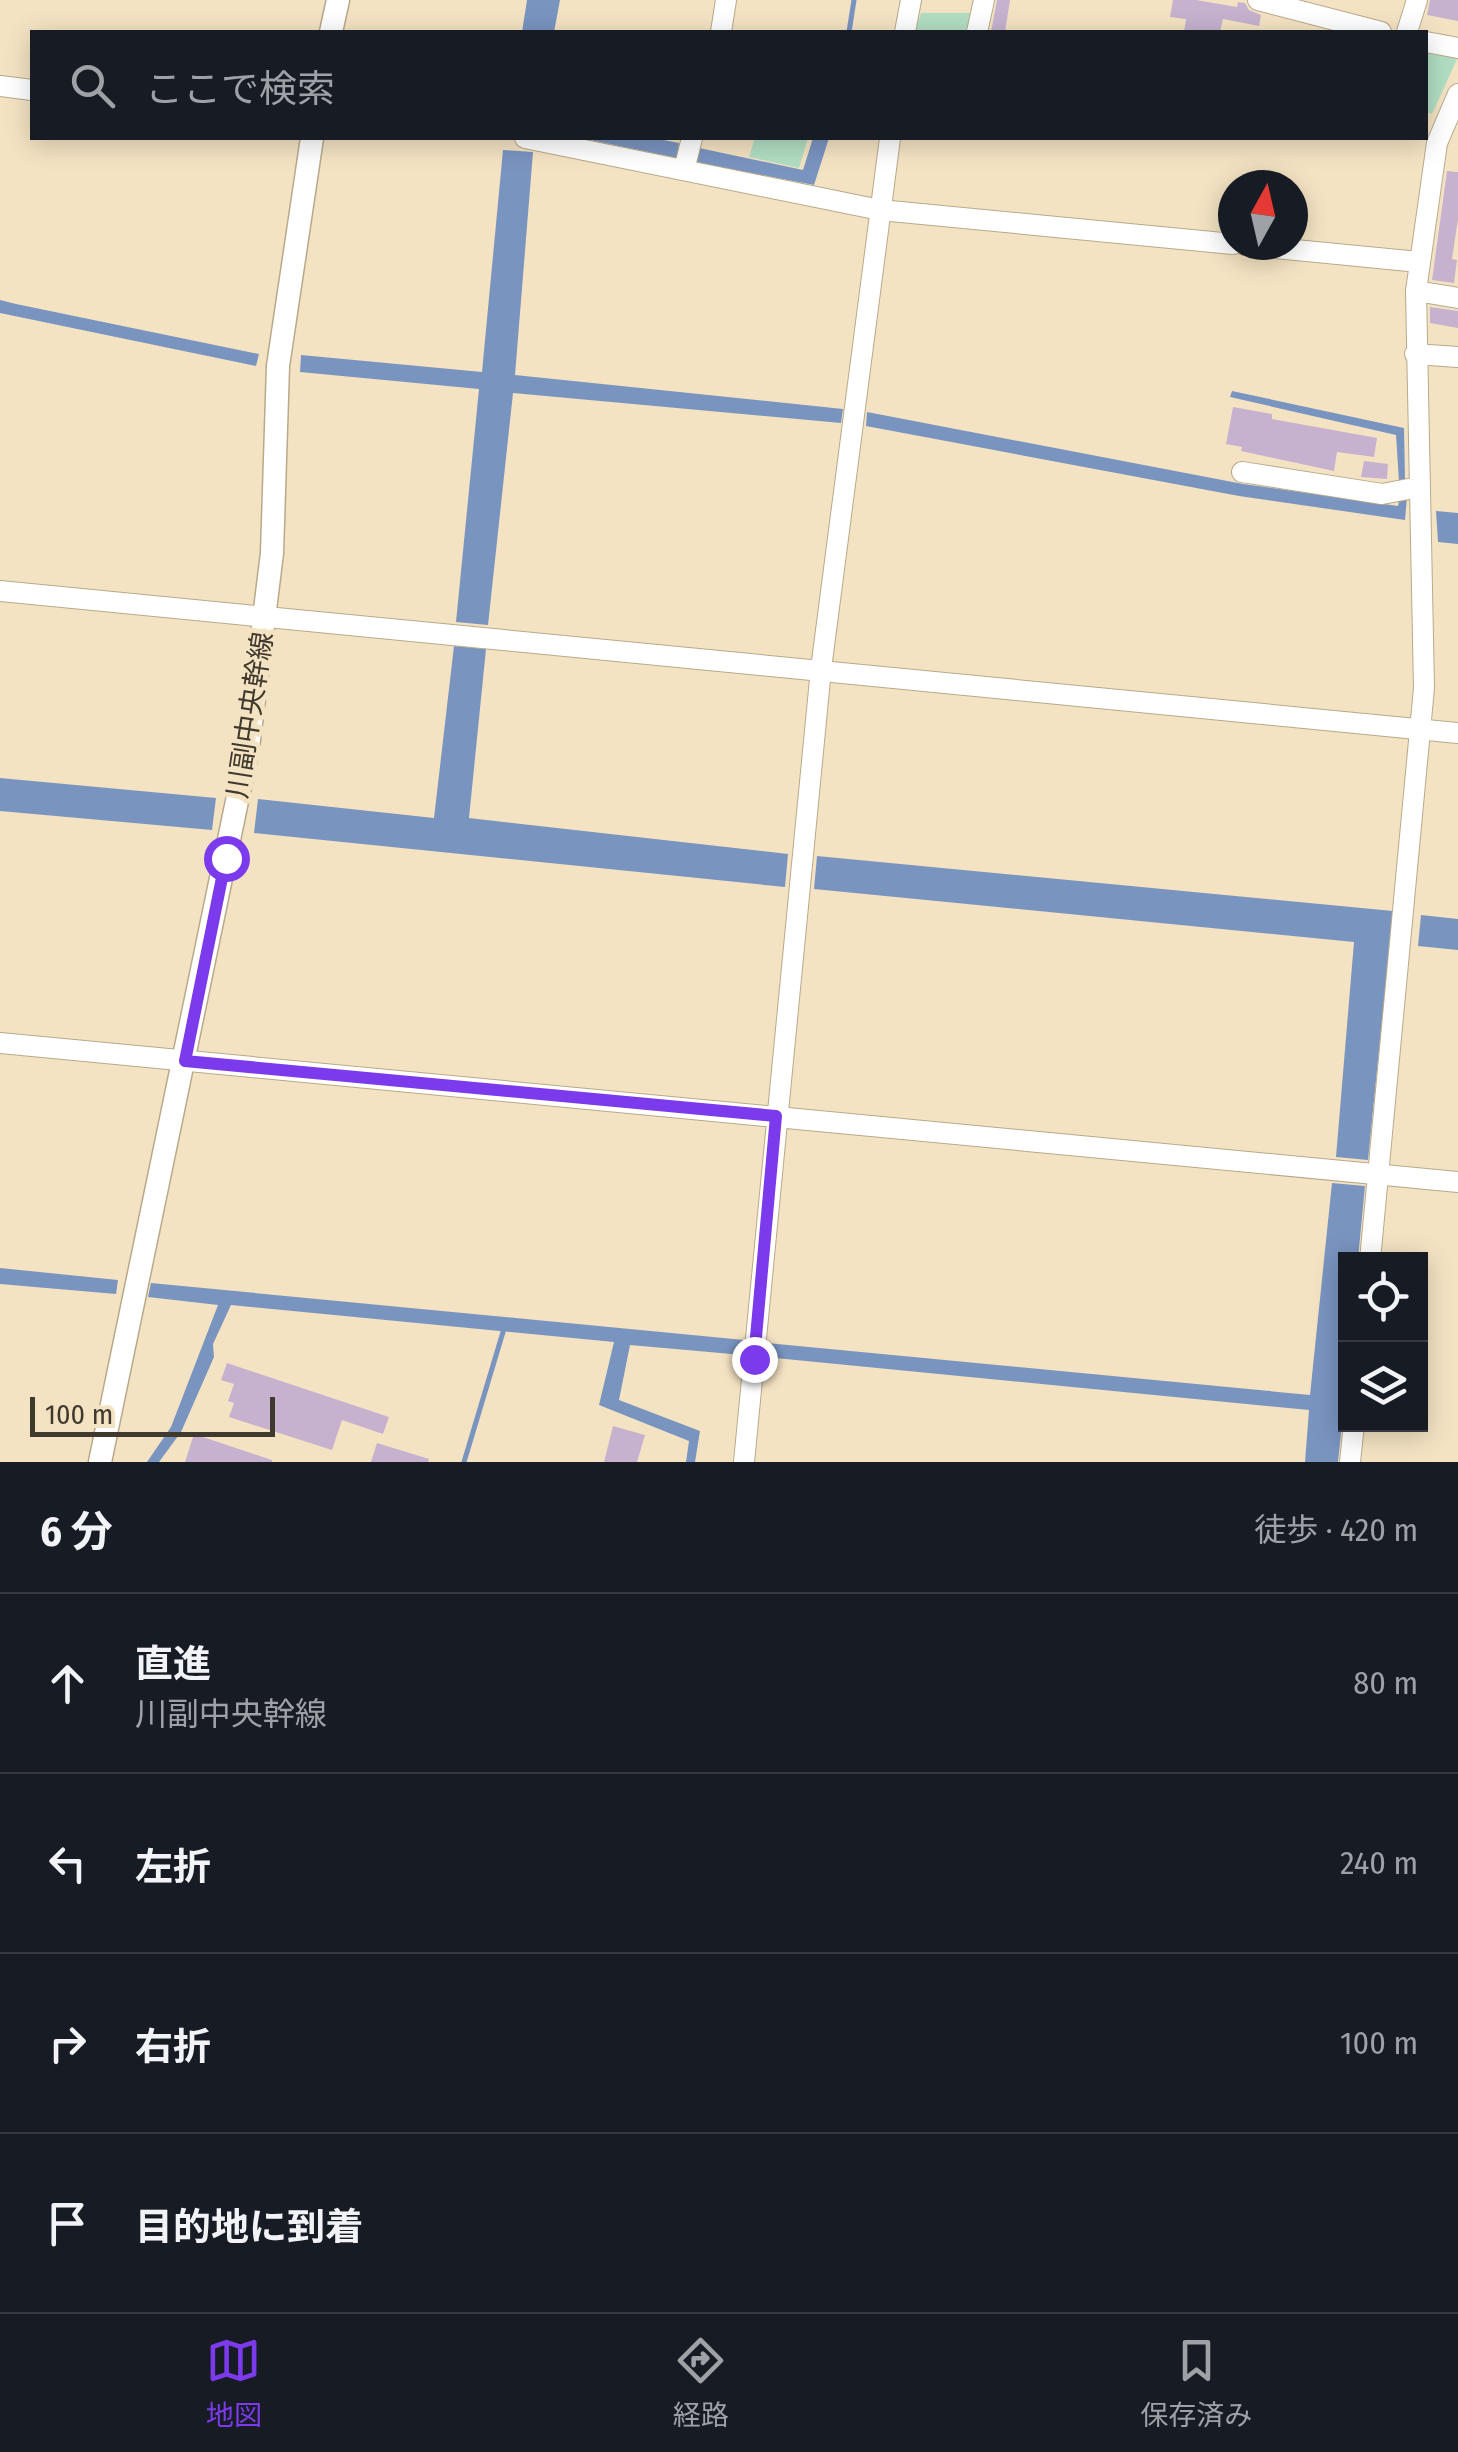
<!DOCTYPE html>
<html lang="ja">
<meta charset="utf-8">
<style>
:root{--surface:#171b24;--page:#20242c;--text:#f1f3f6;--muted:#9ea1a6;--line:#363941;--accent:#7c3aed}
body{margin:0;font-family:"Fira Sans Condensed","Noto Sans JP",sans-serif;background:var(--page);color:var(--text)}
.controls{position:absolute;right:30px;bottom:30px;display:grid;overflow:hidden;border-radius:0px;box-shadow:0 5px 25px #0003}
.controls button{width:90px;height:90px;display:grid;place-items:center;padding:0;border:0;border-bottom:2px solid var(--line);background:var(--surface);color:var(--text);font:50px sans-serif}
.compass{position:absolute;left:1218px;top:170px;width:90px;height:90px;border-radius:50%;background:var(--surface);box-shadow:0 5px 25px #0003;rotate:8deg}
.scale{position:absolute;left:30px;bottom:25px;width:245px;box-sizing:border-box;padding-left:10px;border:5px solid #40392d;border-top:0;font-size:28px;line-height:35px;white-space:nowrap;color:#40392d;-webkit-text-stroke:8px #f4e3c3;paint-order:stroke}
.stop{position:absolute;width:30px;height:30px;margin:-22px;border:8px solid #7c3aed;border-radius:50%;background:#fff}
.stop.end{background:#7c3aed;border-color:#fff;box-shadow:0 2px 10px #0008}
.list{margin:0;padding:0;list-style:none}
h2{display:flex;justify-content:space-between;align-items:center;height:130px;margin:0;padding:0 40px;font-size:42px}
h2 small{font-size:32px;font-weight:400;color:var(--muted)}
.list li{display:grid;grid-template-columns:65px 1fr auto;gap:30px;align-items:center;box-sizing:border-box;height:180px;padding:0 40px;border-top:2px solid var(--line)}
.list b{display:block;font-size:38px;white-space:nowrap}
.list p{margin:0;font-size:32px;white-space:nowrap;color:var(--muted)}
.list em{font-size:32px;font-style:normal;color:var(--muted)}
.icon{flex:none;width:55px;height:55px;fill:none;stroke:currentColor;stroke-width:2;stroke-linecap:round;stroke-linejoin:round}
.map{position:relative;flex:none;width:1458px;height:1462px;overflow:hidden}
.search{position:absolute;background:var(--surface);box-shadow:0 5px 25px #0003;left:30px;right:30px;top:30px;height:110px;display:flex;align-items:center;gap:25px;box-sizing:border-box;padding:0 35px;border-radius:0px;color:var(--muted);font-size:38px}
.sheet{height:850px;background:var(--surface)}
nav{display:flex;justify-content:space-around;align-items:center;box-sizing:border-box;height:140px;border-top:2px solid var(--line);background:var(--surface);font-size:28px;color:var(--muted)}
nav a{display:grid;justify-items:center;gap:5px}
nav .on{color:var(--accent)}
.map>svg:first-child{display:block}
.green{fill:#b1dec3}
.water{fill:#7a94c0}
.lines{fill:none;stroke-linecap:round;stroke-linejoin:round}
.stream{stroke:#7a94c0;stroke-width:5}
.building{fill:#c6b2cf}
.minor-casing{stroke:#b9a98b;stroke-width:22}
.tertiary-casing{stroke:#b9a98b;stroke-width:25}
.minor{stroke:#fff;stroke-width:20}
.tertiary{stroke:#fff;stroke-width:22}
.route{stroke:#7c3aed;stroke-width:12}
.labels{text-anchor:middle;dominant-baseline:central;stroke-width:10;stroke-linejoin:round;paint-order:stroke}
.street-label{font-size:28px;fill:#40392d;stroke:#f4e3c3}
</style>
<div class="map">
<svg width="1458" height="1462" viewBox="0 0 1458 1462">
<rect width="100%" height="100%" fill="#f4e3c3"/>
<g class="green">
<polygon points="921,13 973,13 972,32 915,32"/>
<polygon points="1426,49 1458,57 1432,114 1426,112"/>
<polygon points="755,138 808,138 799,168 749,157"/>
</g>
<g class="water">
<polygon points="527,0 560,0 554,32 522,32"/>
<polygon points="581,138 653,138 679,143 677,158"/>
<polygon points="813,138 829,138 814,185 694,162 699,148 803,170"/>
<polygon points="503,150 533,152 515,375 843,409 841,423 513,393 488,625 456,622 479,389 300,372 301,355 482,372"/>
<polygon points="0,300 16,304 259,354 256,366 0,313"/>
<polygon points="1232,391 1404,428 1405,479 1399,481 1396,435 1230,397"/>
<polygon points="867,412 1243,484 1398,506 1400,496 1407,497 1405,520 1239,496 866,426"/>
<polygon points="1436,511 1458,513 1458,544 1438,542"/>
<polygon points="454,646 486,649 469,818 788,854 785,887 254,833 258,799 434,818"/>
<polygon points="0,778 216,798 212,830 0,811"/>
<polygon points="817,856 1393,911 1368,1160 1336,1157 1354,942 814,889"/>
<polygon points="1421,915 1458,919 1458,950 1418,946"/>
<polygon points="1332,1183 1365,1186 1358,1259 1346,1260 1346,1388 1338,1462 1305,1462 1309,1410 765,1357 767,1343 1310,1395"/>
<polygon points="0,1268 118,1280 116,1294 0,1284"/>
<polygon points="151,1283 744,1340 743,1355 630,1345 619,1400 700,1431 695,1462 686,1462 689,1441 599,1405 614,1342 231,1305 213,1344 214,1357 181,1432 159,1462 147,1462 171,1427 218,1305 148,1297"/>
</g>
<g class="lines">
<g class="stream">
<polyline points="849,32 854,0"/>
<polyline points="464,1462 503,1332"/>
</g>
</g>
<g class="building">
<polygon points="997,0 1010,0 1005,32 991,32"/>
<polygon points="1173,0 1196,0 1237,7 1238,2 1245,3 1249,10 1261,15 1259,26 1223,19 1220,32 1184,32 1186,19 1170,17"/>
<polygon points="1430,0 1458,0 1458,21 1427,15"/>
<polygon points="1447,171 1458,172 1458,219 1452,259 1457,260 1454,283 1432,280"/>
<polygon points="1430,307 1458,311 1458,328 1430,323"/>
<polygon points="1233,407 1272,414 1272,419 1377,438 1374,457 1337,452 1334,471 1241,451 1242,447 1226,444"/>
<polygon points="1364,461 1388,464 1387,479 1361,477"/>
<polygon points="227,1363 389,1417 383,1434 342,1420 332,1450 229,1417 234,1403 228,1401 234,1384 221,1380"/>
<polygon points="613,1426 645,1435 637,1462 604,1462"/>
<polygon points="194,1434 272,1460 272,1462 185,1462"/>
<polygon points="377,1443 429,1459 428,1462 371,1462"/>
</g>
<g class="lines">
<g class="minor-casing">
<g id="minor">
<polyline points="1258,0 1381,32"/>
<polyline points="721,32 726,0"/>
<polyline points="905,32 911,0"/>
<polyline points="977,32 984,0"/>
<polyline points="1407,32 1417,0"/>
<polyline points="1426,42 1458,48"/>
<polyline points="0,86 32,90"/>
<polyline points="525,138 880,210 1233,244"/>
<polyline points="684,170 692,138"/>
<polyline points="1245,245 1419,262"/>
<polyline points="1416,291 1458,298"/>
<polyline points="1415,354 1458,357"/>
<polyline points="1242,472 1382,494 1419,487"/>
<polyline points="0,591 1458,733"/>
<polyline points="0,1043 1458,1182"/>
<polyline points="1370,1260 1424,688 1416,291 1437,143 1458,94"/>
<polyline points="744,1462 821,669 890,138"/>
<polyline points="1350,1462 1354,1424"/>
</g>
</g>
<g class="tertiary-casing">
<g id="tertiary">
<polyline points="331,32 338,0"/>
<polyline points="100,1462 248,748 272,553 278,366 312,138"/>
</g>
</g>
<use href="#minor" class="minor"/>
<use href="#tertiary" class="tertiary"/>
</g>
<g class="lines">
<polyline class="route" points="226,858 185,1061 776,1116 754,1359"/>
</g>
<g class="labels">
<g class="street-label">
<text transform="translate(250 715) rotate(-81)">川副中央幹線</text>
</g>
</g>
</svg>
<div class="controls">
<button><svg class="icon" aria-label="locate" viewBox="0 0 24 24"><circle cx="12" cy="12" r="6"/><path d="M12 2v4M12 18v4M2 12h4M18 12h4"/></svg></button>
<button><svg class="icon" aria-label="layers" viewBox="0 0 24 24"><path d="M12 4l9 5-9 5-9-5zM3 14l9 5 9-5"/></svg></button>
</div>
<svg class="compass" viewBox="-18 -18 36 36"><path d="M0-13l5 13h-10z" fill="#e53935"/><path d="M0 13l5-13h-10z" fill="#9ea1a6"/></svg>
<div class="scale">100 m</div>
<div class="stop" style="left:226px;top:858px"></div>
<div class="stop end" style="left:754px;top:1359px"></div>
<div class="search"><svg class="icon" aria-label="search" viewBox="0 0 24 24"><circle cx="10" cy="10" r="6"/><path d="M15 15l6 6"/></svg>ここで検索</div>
</div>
<section class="sheet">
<h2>6 分<small>徒歩 · 420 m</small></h2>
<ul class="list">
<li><svg class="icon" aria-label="ahead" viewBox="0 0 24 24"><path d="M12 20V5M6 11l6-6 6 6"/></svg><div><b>直進</b><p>川副中央幹線</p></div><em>80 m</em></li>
<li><svg class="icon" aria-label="left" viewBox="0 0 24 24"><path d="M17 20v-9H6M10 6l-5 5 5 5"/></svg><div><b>左折</b></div><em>240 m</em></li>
<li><svg class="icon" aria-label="right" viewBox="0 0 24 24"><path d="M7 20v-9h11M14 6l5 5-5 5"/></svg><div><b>右折</b></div><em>100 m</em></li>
<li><svg class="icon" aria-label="arrive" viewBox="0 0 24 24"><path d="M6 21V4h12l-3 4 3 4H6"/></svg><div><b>目的地に到着</b></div></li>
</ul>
</section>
<nav>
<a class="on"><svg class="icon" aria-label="map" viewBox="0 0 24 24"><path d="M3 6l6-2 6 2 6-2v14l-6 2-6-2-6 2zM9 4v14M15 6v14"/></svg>地図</a>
<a><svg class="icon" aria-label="directions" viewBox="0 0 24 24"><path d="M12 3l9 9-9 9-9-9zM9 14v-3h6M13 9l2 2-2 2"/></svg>経路</a>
<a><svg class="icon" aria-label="saved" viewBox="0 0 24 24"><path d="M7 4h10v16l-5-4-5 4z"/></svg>保存済み</a>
</nav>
